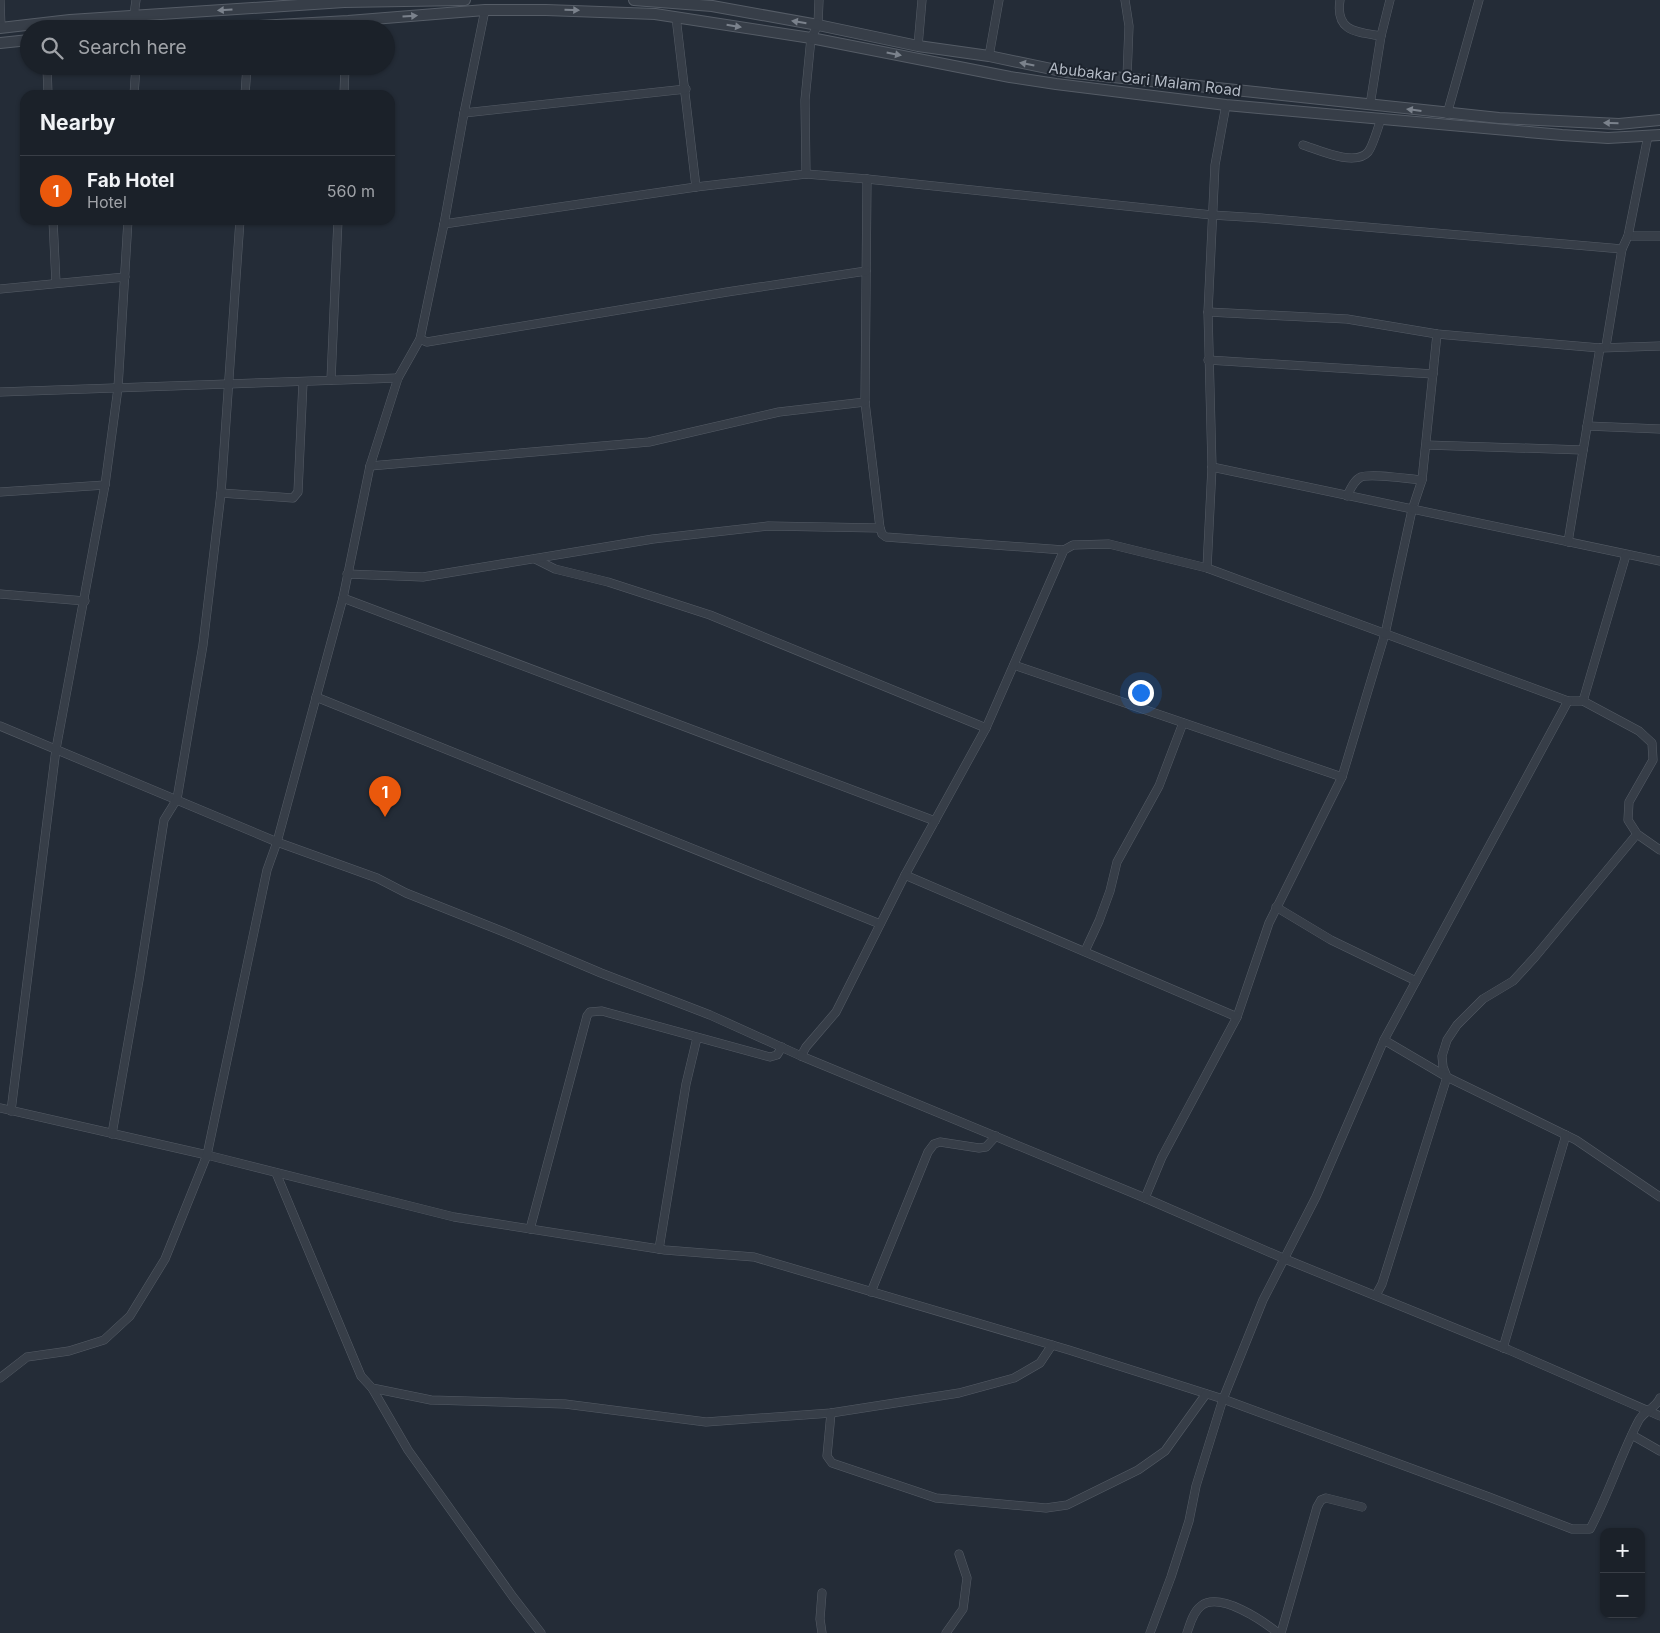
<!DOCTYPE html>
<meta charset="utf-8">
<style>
:root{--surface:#1b2129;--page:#282e35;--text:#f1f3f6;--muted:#a0a3a8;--line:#393e46;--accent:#ea580c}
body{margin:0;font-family:Inter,sans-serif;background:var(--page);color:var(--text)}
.controls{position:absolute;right:15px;bottom:15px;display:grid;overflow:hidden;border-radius:10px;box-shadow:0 1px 4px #0004}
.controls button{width:45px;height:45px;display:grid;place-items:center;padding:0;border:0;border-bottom:1px solid var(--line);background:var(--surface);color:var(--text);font:25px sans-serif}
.you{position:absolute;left:1140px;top:692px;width:18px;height:18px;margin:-12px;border:4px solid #fff;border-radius:50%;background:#1a73e8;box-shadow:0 0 0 8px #1a73e833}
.badge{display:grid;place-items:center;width:32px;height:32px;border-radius:50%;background:var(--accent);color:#fff;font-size:16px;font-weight:700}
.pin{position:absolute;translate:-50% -41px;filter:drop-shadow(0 1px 2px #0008)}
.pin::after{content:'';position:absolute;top:26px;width:18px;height:15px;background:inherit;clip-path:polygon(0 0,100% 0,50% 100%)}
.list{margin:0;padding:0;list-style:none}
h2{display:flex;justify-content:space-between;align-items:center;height:65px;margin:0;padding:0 20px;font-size:21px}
h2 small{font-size:16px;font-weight:400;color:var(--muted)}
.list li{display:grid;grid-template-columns:32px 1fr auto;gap:15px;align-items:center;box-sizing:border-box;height:70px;padding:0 20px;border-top:1px solid var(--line)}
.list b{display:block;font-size:19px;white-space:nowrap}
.list p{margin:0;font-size:16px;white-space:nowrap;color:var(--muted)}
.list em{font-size:16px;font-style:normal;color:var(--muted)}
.icon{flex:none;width:28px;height:28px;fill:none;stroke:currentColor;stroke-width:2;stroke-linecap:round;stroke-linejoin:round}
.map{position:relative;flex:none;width:1660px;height:1633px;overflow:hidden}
.search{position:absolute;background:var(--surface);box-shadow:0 1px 4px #0004;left:20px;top:20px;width:375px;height:55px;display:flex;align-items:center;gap:12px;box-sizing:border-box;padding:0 18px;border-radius:28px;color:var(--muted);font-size:19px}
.panel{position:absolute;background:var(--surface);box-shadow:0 1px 4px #0004;left:20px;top:90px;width:375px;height:135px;border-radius:15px}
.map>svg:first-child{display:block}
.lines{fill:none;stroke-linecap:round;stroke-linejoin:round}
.minor-casing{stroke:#555c66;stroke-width:9}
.tertiary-casing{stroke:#555c66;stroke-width:12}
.minor{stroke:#373e48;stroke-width:8}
.tertiary{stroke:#373e48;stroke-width:10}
.oneway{fill:#7b828c}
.labels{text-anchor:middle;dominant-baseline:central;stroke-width:4;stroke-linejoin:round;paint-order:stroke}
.street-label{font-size:15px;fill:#b2b9c4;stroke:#1c232d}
</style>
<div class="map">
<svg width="1660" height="1633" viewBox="0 0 1660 1633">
<rect width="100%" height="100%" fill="#242c37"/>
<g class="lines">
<g class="minor-casing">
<g id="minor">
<polyline points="0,0 1,28"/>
<polyline points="136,0 134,15 137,29"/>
<polyline points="1125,0 1129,26 1127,77"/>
<path d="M1340,0C1335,32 1357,32 1381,36"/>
<polyline points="676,17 696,187"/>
<polyline points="347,29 348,21"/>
<polyline points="918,46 922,0"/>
<polyline points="989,56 999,0"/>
<polyline points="47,66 48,95"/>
<polyline points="134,95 136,66"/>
<polyline points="245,95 247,66"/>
<polyline points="344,95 345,66"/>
<polyline points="1370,105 1381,36 1390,0"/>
<polyline points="464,113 686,89"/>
<polyline points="1447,114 1479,0"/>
<path d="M1303,145C1319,150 1355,167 1368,152C1373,146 1378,127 1381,119"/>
<polyline points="806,174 805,100 811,38 818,25 819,0"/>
<polyline points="867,179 865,402 880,528 882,534 886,537 1064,550"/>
<polyline points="53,220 56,283"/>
<polyline points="444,224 696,187 806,174 867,179 1212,215 1261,218 1622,249"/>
<polyline points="1628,236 1660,236"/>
<polyline points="0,289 125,277"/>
<polyline points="1208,312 1347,319 1437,334 1600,348 1660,346"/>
<polyline points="1437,334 1422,480 1412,510 1385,634 1342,777 1269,923 1237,1017 1162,1157 1145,1198 1285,1259 1509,1350 1660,1416"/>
<polyline points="420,339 427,342 727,292 866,271"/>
<polyline points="1606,346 1622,249 1628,236 1648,136"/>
<polyline points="1208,360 1433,374"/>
<polyline points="331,380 338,220"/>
<polyline points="0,392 398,378"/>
<polyline points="1587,426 1660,429"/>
<polyline points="1426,445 1583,450"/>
<polyline points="370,466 649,442 779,412 865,402"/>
<polyline points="1212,467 1660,561"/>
<polyline points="0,492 105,485"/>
<polyline points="221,493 293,498 298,492 303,382"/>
<path d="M1347,496C1350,490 1354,480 1361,477C1372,473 1408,479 1422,480"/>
<polyline points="1568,542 1600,348"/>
<polyline points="535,559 555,569 608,582 710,615 986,728"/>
<polyline points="1207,568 1212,467 1208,312 1215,165 1226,105"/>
<polyline points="347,574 423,577 653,539 768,526 880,528"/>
<polyline points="0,594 85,601"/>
<polyline points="343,598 935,821"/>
<polyline points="1014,665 1342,777"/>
<polyline points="316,697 880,924"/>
<polyline points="1583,701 1626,555"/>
<polyline points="0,726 277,842 377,878 406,893 504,932 601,973 710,1015 801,1056 806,1047 836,1012 905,875 986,728 1064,550 1073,545 1109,544 1207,568 1568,701 1583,701 1639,731 1652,743 1653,760 1629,802 1628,820 1637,834 1660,850"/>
<polyline points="1637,834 1535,957 1513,981 1483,999 1457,1025 1447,1040 1442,1056 1443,1067 1447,1077 1576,1140 1660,1197"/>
<polyline points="905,875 1237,1017"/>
<polyline points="1276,907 1331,940 1416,981"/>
<polyline points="1085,951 1099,921 1110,891 1117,862 1159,786 1183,723"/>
<polyline points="801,1056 1145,1198"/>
<path d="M0,1108L207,1155L454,1217L665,1250L754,1257L1069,1350L1223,1399L1489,1497L1572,1529H1590C1609,1494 1620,1456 1639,1420C1644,1411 1656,1408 1660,1398"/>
<polyline points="11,1111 56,749 105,485 118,388 128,220"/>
<polyline points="112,1134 139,980 164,820 177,799 203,645 221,493 240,220"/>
<polyline points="276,1173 361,1376 372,1388 431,1400 565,1404 706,1422 831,1413 959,1393 1014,1378 1040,1363 1052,1345"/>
<polyline points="530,1229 587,1016 590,1012 602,1011 770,1057 777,1055 782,1047"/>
<polyline points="659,1249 686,1084 697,1038"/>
<polyline points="871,1292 928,1152 934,1144 940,1142 979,1148 986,1147 996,1136"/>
<polyline points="1376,1295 1382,1284 1447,1077 1384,1040"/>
<polyline points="1503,1348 1566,1135"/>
<polyline points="0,1378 27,1357 69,1351 104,1340 130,1316 165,1259 207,1155 267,870 277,842 343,598 370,466 398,378 420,339 444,224 464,113 485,10"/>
<polyline points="372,1388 408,1450 513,1597 541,1633"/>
<polyline points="831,1413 827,1456 832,1463 936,1498 1046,1508 1067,1505 1138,1470 1165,1451 1206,1394"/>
<polyline points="1632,1435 1660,1451"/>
<polyline points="822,1633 820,1619 822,1593"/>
<polyline points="946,1633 963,1609 967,1578 959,1554"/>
<polyline points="1150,1633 1171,1577 1189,1521 1196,1486 1223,1399 1263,1300 1316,1197 1384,1040 1568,701"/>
<path d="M1187,1633C1190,1624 1193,1612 1201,1606C1220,1591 1263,1621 1278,1633"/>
<polyline points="1281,1633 1317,1507 1321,1500 1326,1498 1362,1507"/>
</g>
</g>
<g class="tertiary-casing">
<g id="tertiary">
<polyline points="634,0 712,6 818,25 918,46 989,56 1066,72 1499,118 1619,124 1660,120"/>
<polyline points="0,28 70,20 344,2 465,0"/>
<polyline points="204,29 348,21 485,10 546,10 655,14 811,38 1010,77 1056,84 1226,105 1562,135 1608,138 1660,135"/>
<polyline points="0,43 29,40"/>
</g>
</g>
<use href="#minor" class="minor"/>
<use href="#tertiary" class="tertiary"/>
</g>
<defs><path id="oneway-solid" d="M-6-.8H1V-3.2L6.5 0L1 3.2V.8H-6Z" transform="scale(1.25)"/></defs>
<g class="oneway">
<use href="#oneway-solid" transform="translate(225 10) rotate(177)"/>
<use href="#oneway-solid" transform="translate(572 10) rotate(2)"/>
<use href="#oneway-solid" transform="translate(410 16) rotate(-4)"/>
<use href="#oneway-solid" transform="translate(799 22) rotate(-171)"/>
<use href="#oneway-solid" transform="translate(734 26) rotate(9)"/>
<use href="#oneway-solid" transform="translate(894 54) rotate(11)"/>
<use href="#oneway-solid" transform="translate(1027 64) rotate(-169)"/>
<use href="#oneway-solid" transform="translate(1414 110) rotate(-173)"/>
<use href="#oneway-solid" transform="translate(1611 123) rotate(-179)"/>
</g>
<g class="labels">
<g class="street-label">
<text transform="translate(1145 79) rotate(7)">Abubakar Gari Malam Road</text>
</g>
</g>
</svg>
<div class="controls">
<button>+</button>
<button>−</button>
</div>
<div class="you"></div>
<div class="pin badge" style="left:385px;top:817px">1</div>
<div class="search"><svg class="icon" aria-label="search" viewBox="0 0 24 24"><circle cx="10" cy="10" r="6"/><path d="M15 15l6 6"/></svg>Search here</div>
<section class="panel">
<h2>Nearby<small></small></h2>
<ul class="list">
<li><span class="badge">1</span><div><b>Fab Hotel</b><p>Hotel</p></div><em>560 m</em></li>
</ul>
</section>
</div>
